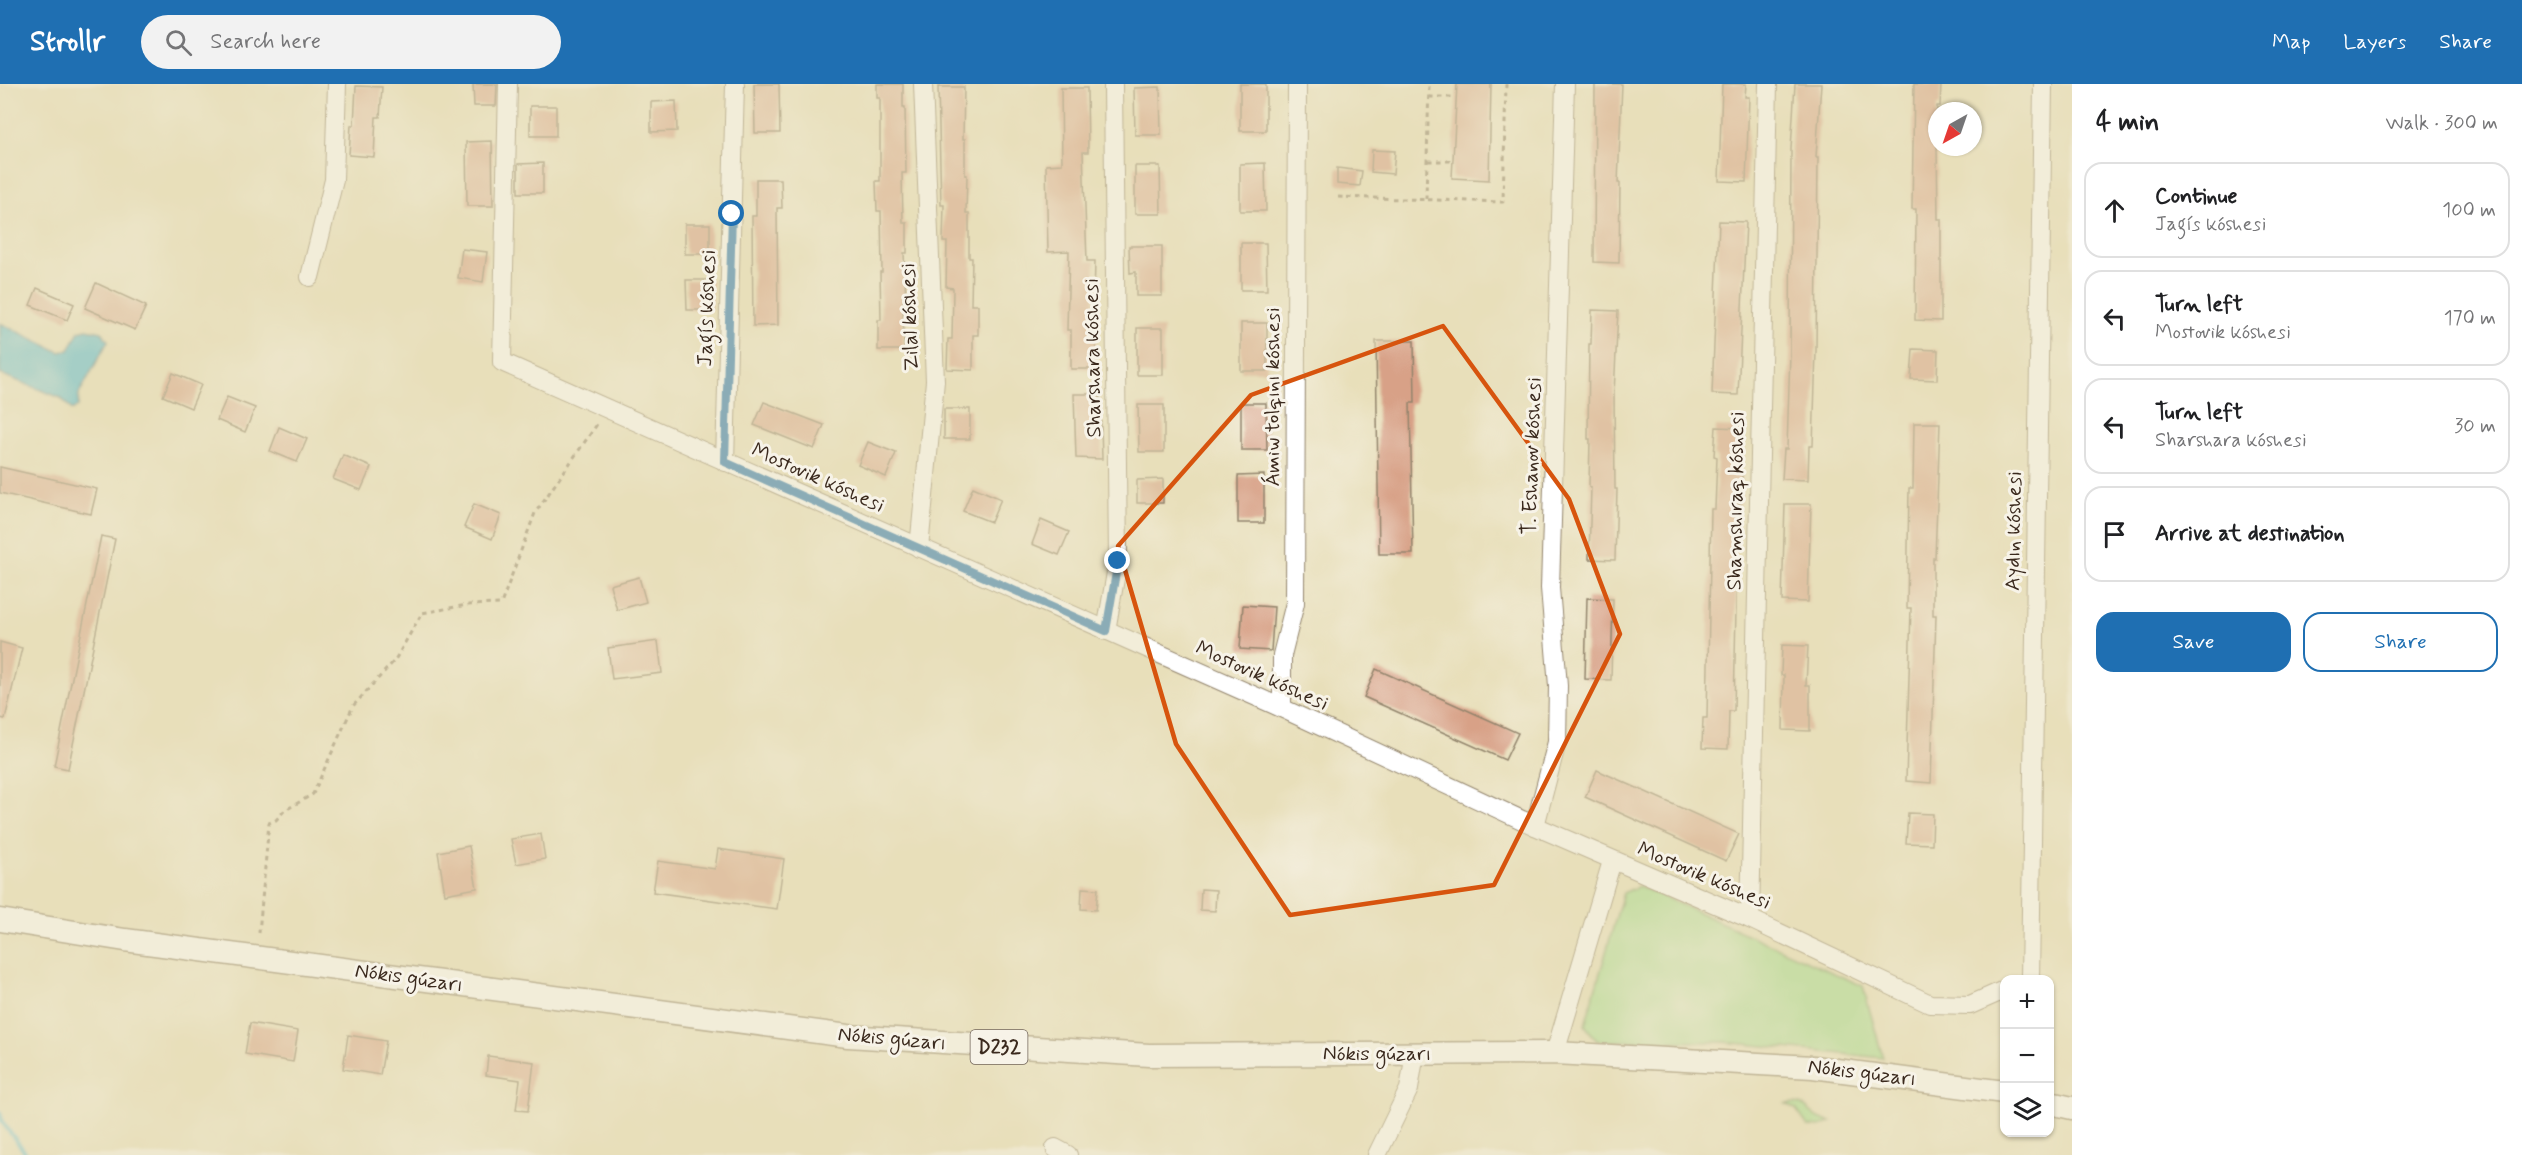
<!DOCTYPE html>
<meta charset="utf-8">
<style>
:root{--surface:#fff;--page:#f2f2f2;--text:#202124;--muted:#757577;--line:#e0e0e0;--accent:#1f6fb2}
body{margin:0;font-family:Mynerve,sans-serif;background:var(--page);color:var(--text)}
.controls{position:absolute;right:18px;bottom:18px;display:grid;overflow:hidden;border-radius:12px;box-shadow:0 2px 4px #0004}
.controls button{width:54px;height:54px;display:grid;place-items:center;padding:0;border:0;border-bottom:2px solid var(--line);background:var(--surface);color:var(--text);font:30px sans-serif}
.compass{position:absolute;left:1928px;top:18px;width:54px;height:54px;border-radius:50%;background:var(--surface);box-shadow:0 2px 4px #0004;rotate:220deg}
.stop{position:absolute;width:18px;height:18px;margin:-14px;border:4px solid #1f6fb2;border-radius:50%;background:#fff}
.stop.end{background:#1f6fb2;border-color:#fff;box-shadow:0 2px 6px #0008}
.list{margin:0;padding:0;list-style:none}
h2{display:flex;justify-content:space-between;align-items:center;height:78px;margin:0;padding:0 24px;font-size:26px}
h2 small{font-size:20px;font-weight:400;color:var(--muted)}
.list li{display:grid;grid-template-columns:39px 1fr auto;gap:18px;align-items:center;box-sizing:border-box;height:96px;margin:0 12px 12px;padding:0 12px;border:2px solid var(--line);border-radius:18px}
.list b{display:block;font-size:22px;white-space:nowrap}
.list p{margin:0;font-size:20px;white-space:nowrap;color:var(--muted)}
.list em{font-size:20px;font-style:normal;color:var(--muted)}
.actions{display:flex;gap:12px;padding:18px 24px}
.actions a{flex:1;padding:14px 0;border:2px solid var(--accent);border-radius:18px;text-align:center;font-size:21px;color:var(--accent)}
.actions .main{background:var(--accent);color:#fff}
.icon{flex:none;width:33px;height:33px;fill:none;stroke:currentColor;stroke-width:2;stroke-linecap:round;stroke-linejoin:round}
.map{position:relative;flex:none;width:2072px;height:1071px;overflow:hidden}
header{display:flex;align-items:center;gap:36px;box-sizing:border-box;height:84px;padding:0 30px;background:var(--accent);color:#fff}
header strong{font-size:28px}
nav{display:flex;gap:33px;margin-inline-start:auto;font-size:21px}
.search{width:420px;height:54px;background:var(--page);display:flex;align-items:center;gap:15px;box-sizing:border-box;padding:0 21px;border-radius:33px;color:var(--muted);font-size:22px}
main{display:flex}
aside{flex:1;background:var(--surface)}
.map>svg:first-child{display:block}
.green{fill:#a4dc8e;stroke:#708356;stroke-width:1.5}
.water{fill:#56bbd4;stroke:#487279;stroke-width:1.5}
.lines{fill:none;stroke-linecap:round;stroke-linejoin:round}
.stream{stroke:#56bbd4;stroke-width:4.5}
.building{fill:#d8a187}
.minor-casing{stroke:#92846c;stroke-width:20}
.major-casing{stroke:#92846c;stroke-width:25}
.path{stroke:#92846c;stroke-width:3;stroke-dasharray:4.5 4.5;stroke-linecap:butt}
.minor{stroke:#fff;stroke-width:18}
.major{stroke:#fff;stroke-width:22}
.route{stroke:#1f6fb2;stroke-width:8}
.marked{fill:none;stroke:#d7540e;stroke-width:4.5;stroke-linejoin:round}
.labels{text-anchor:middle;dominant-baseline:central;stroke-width:6;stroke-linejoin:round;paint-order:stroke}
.shield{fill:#f7f3e8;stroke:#73665b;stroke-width:1.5}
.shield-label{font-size:20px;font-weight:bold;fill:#3b2a1e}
.street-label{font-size:21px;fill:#3b2a1e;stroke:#f7f3e8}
</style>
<header>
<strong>Strollr</strong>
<div class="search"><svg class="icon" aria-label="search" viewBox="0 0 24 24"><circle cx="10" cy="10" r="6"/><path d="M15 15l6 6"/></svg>Search here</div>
<nav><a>Map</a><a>Layers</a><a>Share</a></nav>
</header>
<main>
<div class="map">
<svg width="2072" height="1071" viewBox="0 0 2072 1071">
<rect width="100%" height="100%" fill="#f7f3e8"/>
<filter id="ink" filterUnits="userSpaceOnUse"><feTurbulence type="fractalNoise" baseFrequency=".0167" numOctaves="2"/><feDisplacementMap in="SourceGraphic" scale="12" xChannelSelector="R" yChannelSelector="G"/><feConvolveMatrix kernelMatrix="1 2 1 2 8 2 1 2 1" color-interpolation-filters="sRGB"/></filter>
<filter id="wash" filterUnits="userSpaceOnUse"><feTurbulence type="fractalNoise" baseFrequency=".008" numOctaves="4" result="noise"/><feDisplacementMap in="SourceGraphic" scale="24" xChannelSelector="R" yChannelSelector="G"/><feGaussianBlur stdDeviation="1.35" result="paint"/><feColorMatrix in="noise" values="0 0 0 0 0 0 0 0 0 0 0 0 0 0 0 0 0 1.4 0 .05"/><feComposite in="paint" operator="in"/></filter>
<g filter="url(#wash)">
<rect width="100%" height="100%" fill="#e8dfba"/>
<g class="green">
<polygon points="1639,802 1863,902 1883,974 1724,958 1597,957 1585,941 1623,809"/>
<path d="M1795,1019C1810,1021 1811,1035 1831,1038L1821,1043L1808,1042L1796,1025L1786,1020Z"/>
</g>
<polygon class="water" points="0,239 60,268 69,266 79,247 87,245 102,248 108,257 79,310 78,322 72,326 61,314 0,290"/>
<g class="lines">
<polyline class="stream" points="0,1029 3,1039 27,1071"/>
</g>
<g id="blocks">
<g class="building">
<polygon points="473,0 497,0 496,22 474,22"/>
<polygon points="754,0 779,0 780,49 755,49"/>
<polygon points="877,0 903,0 903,23 905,23 906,89 902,89 903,139 907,139 907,169 904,169 906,217 903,217 904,266 878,266 878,236 881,236 880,188 882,188 881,127 877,127 876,97 880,97 880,14 877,14"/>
<rect x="1240" y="0" width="26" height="47"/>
<polygon points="1457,0 1491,0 1489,96 1452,94"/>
<polygon points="1595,0 1622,0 1618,99 1620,99 1619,179 1594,178"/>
<polygon points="1722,0 1746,0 1745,13 1749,13 1746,98 1719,97"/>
<polygon points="1795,0 1821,0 1816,73 1818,73 1816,267 1813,362 1809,362 1808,396 1782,395 1784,365 1787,365 1790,269 1791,65"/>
<polygon points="1914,0 1941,0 1940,22 1937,22 1937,63 1938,135 1941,135 1941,237 1915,236 1916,125 1912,125"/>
<polygon points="356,2 382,3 380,33 376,33 374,73 349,71 351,41 354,41"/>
<polygon points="938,3 964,3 963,55 965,55 965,91 967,91 966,129 969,129 969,174 972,174 971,221 978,221 978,251 973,251 973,286 947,285 948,255 952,255 953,204 946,203 947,158 943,158 944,121 941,121"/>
<polygon points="1160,3 1161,51 1135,51 1134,4"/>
<polygon points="1061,4 1087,4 1088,68 1083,68 1087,177 1095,177 1093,255 1096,255 1096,285 1071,285 1071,246 1067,246 1069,167 1048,168 1046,81 1062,80"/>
<polygon points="676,17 677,47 651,48 651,18"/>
<rect x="530" y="22" width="26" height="30"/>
<polygon points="492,57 493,122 467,122 466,58"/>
<polygon points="1372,66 1395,67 1393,90 1371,88"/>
<polygon points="543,79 543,109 518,109 518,80"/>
<polygon points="1265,79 1266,127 1240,127 1240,80"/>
<polygon points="1135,82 1160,82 1161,130 1135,130"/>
<polygon points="1337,84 1362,87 1360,102 1337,100"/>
<polygon points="756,95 781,95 782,124 777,124 778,241 753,242 752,132 756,132"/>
<polygon points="1719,137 1746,138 1738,311 1712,310"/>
<rect x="685" y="140" width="25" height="30"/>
<polygon points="1241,159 1266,159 1267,206 1241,206"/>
<polygon points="1129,162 1162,162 1162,212 1136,212 1136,188 1130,189"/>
<polygon points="462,165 487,168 483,198 458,194"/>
<polygon points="686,196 712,196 712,226 687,226"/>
<polygon points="96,199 146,222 135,246 85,224"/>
<polygon points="37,204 74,220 67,236 30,221"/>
<polygon points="1592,226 1618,227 1614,310 1615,405 1617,405 1615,476 1589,475 1591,403 1589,403 1590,355 1588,355 1589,260 1591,260"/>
<rect x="1241" y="239" width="26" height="48"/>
<rect x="1137" y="244" width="26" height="47"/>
<polygon points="1376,257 1414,257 1415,319 1410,319 1413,470 1379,470"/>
<polygon points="1913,265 1938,266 1937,296 1911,295"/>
<polygon points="173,289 201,301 191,324 163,312"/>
<polygon points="1074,310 1100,310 1102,375 1076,374"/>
<polygon points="227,313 255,324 245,348 217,336"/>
<polygon points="764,318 824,341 814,365 754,341"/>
<polygon points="1241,319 1266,319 1267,366 1241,366"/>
<polygon points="1138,321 1164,321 1164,368 1139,368"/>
<rect x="944" y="325" width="26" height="30"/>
<polygon points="1914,339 1940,339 1935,474 1933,474 1933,531 1936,531 1931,699 1906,697 1911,524 1907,524 1909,404 1913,404"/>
<polygon points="279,343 307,355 297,378 270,367"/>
<polygon points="1716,343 1741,344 1739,390 1742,390 1741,420 1738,420 1734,627 1729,627 1728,665 1702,664 1703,634 1707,634 1711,425 1715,425 1717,373 1714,372"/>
<polygon points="868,358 896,369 886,393 858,381"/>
<polygon points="343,371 371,383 361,406 333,395"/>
<polygon points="0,383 97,405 91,430 0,409"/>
<polygon points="1264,391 1264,439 1238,439 1238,392"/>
<polygon points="1163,395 1163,419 1137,419 1137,396"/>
<polygon points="973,403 1001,415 991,438 963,427"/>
<polygon points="474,420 501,431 492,455 464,443"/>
<polygon points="1785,420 1811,420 1808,518 1782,517"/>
<polygon points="1041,436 1069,448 1059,471 1032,460"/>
<polygon points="101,452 115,455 68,685 54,682"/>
<polygon points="639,493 646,518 617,526 610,501"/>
<polygon points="1587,514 1613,515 1611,596 1585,595"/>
<polygon points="1243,521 1274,523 1271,567 1240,565"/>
<polygon points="658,557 662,589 612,595 608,564"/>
<polygon points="0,558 22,564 5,635 0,634"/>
<polygon points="1782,561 1808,562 1806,601 1810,601 1810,647 1783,646 1784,591 1781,591"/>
<polygon points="1376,585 1518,649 1505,676 1364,613"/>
<polygon points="1597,686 1739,750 1726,777 1585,713"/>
<polygon points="1908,729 1933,730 1932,760 1906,759"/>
<polygon points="541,750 545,775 516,780 511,755"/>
<polygon points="469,762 477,804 445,810 438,768"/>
<polygon points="718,765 784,775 777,825 653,808 658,777 715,785"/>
<polygon points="1082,804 1098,805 1096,826 1081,825"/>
<polygon points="1201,805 1216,806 1215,827 1200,826"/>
<polygon points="250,939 298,947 293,978 245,970"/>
<polygon points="348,951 386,957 380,991 343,985"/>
<polygon points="488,972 534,978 528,1027 516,1026 520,996 486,991"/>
</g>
</g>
</g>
<g filter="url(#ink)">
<use href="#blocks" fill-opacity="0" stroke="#92846c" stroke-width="1.5"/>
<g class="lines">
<g class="minor-casing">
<g id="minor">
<polyline points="508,0 502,278 1275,621 1535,742 1750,835 1930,920 1970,921 2004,906"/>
<polyline points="310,193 334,96 337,0"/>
<polyline points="725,378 735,0"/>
<polyline points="919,464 935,297 923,0"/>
<polyline points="1106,547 1118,477 1113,0"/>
<polyline points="1282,624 1282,571 1295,519 1297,0"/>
<polyline points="1535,742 1557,658 1558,602 1550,504 1565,0"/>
<polyline points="1750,835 1768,0"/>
<polyline points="2030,896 2043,0"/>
<polyline points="1555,969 1612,777"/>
<polyline points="1055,1064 1068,1071"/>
<polyline points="1377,1071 1409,1005 1415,969"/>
</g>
</g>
<g class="major-casing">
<g id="major">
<polyline points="0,836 125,856 848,952 1149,971 1555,969 1813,983 2004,1008"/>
<polyline points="2050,1019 2072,1024"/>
</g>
</g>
<g class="path">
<polyline points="1429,13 1454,13"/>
<polyline points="1428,77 1453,77"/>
<polyline points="1338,113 1503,118 1506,0"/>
<polyline points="1426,115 1429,0"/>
<polyline points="259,849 269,739 276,736 284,727 313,710 353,622 395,576 422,529 467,521 501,520 535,429 598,339"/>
</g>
<use href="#minor" class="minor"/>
<use href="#major" class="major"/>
</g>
</g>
<g class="lines" filter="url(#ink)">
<polyline class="route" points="732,130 725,378 1106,547 1118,477"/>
</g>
<path d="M0 0H2072V1071H0ZM1443,242L1569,415L1620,550L1494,801L1290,831L1176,660L1118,462L1251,311Z" fill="#e8dfba" fill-opacity=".55" fill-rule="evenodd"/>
<path class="marked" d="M1443,242L1569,415L1620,550L1494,801L1290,831L1176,660L1118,462L1251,311Z"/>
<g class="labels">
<rect class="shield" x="970.5" y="946" width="57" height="34" rx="4.5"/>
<g class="shield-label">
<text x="999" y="963">D232</text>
</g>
<g class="street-label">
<text transform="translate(707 224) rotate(-88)">Jaǵıs kóshesi</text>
<text transform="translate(910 233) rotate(-92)">Zilal kóshesi</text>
<text transform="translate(1093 274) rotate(-91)">Sharshara kóshesi</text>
<text transform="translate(1273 313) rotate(-90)">Ámiw tolqını kóshesi</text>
<text transform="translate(1532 372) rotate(-88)">T. Eshanov kóshesi</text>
<text transform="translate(818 394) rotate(24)">Mostovik kóshesi</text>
<text transform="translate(1736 417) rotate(-89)">Shamshıraq kóshesi</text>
<text transform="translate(2014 447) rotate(-89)">Aydın kóshesi</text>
<text transform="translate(1262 592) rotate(24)">Mostovik kóshesi</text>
<text transform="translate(1704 792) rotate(23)">Mostovik kóshesi</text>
<text transform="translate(409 894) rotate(8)">Nókis gúzarı</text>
<text transform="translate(892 955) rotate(5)">Nókis gúzarı</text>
<text x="1377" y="970">Nókis gúzarı</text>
<text transform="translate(1862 989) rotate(7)">Nókis gúzarı</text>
</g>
</g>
</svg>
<div class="controls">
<button>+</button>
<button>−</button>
<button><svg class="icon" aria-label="layers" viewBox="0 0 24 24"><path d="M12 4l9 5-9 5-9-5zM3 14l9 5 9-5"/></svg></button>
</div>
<svg class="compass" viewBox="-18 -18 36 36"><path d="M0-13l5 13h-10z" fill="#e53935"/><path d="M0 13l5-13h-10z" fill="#757577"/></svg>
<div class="stop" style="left:732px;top:130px"></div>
<div class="stop end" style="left:1118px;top:477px"></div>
</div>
<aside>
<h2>4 min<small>Walk · 300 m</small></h2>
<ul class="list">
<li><svg class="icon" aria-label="ahead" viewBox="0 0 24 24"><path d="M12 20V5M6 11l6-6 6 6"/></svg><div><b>Continue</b><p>Jaǵıs kóshesi</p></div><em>100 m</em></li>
<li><svg class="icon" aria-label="left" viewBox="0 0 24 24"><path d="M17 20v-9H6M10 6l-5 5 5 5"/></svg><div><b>Turn left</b><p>Mostovik kóshesi</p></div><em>170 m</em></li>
<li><svg class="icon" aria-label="left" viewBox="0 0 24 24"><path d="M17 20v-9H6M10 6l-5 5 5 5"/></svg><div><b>Turn left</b><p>Sharshara kóshesi</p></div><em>30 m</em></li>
<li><svg class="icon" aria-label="arrive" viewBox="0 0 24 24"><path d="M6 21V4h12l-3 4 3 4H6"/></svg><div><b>Arrive at destination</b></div></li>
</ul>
<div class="actions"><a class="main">Save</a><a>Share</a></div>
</aside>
</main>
